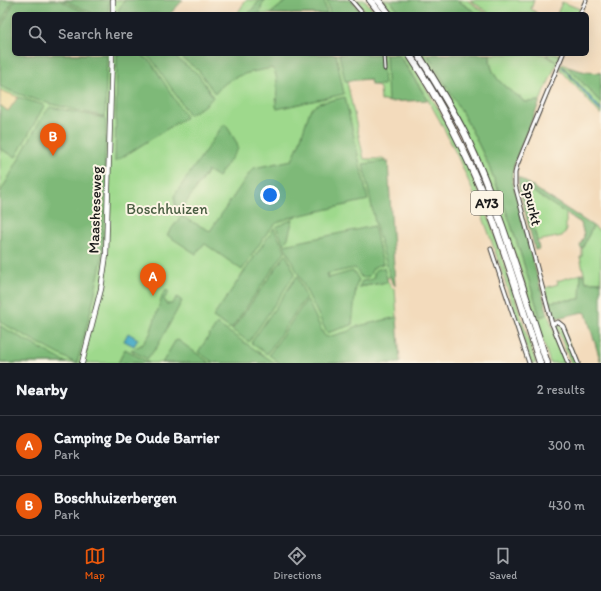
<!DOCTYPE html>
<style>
:root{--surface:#171b24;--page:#242831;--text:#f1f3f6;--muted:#9ea1a6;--line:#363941;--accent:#ea580c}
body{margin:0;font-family:Itim,sans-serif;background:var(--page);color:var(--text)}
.you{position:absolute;left:270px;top:195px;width:14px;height:14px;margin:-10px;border:3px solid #fff;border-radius:50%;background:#1a73e8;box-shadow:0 0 0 6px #1a73e833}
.badge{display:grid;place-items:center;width:26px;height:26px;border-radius:50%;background:var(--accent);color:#fff;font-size:13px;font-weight:700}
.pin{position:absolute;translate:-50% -33px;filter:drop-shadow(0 1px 2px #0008)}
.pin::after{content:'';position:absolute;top:21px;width:14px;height:12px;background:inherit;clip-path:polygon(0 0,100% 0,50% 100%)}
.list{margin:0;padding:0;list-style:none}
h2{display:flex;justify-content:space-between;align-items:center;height:52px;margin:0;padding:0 16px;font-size:17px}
h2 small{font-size:13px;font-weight:400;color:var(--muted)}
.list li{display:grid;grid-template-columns:26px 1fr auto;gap:12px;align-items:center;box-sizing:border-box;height:60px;padding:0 16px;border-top:1px solid var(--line)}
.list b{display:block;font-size:15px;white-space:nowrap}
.list p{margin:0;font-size:13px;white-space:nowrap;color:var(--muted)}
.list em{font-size:13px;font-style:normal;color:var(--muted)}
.icon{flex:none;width:22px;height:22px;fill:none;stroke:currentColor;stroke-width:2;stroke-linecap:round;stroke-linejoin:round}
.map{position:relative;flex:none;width:601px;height:363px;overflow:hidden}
.search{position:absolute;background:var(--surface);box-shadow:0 4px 16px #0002;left:12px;right:12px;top:12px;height:44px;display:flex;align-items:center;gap:10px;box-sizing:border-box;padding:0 14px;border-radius:6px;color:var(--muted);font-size:15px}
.sheet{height:172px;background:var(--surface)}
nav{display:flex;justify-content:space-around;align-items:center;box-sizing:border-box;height:56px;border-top:1px solid var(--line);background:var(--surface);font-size:11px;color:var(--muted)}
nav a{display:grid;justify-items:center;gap:2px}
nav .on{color:var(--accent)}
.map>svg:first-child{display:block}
.green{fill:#9ed98c;stroke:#5d7a54}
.forest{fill:#7eb978;stroke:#4d6a4a}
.sand{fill:#eeda9e;stroke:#857b5d}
.water{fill:#48abc7;stroke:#326472}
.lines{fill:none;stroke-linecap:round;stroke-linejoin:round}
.street-casing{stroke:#3c3934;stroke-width:5}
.secondary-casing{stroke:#3c3934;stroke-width:6}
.highway-casing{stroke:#3c3934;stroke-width:8}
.street{stroke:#fff;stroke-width:3}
.secondary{stroke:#fff;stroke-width:4.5}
.highway{stroke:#fff;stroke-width:6}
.labels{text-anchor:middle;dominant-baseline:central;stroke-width:4;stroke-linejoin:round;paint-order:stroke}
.shield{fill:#fcf5e5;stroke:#5f5d58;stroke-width:1}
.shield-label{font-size:14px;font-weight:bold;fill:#1c1c1c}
.street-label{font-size:15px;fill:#1c1c1c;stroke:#fcf5e5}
.park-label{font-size:15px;fill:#4a5e43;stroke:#fcf5e5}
</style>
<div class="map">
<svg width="601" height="363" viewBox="0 0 601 363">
<rect width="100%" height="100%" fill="#fcf5e5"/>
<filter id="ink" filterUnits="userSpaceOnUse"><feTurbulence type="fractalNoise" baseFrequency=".025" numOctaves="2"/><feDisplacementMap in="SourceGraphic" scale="8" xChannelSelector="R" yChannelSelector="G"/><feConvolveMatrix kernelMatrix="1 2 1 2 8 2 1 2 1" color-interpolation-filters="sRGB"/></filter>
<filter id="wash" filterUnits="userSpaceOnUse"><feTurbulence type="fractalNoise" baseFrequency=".012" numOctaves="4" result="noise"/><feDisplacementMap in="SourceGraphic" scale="16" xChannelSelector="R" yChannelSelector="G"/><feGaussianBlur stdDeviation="0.9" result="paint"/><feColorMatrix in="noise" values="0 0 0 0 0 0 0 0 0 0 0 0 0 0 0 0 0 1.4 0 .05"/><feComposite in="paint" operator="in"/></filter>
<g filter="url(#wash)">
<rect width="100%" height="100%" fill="#f3dbbc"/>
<g class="green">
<polygon points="0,0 176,0 166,14 14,14 14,54 397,54 426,99 381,101 380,88 365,77 347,82 364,159 385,159 393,276 359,287 388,282 392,288 395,289 397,317 394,318 397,363 0,363"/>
<polygon points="246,0 352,0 364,14 237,14"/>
<polygon points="356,0 365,0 376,14 368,14"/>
<polygon points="382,0 390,0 400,14 393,14"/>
<polygon points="457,0 467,0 487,14 478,14"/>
<polygon points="470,0 534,0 531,9 538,14 490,14"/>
<polygon points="562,2 580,9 578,14 557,14"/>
<path d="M398,54H405C433,98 460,144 479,193C501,248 517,306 536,363H531C507,289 486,213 451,143C436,111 418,83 398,54Z"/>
<path d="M421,54H427C450,91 473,129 490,169C510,217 525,267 540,317L548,314L565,363H550L521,272L500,213L482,167Z"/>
<path d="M490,54H544L556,62L546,54H561L540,101L524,102C521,97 516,95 512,92C498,82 489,71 490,54Z"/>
<polygon points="563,64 568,67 601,103 601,109 564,67 562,66 601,112 601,115 561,70 560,66"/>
<polygon points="525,185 566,213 566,231 562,236 537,241 524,186"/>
<polygon points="593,226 601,232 601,282 586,282 580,257 582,257 582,249"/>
<polygon points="581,274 581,299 548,302 545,288 558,284 557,281"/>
<polygon points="558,323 562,326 577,363 571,363 555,324"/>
</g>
<g class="forest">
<polygon points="0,0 13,0 0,25"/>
<path d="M15,0H59L89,14H14V54H107L105,117C70,108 32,102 0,86V29Z"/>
<polygon points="63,0 109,0 109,14 94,14"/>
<polygon points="125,0 183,0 170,14 120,14 118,12 118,10"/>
<polygon points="260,0 265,0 262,5 260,14 248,14"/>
<polygon points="285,0 324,0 327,14 270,14 286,1"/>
<polygon points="327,0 350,0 362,14 330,14"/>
<polygon points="390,0 457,0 478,14 400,14"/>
<polygon points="117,54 140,54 151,62 186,117 115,162"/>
<polygon points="145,54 171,54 198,74 213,97 207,104 189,115 154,62"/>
<path d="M177,54H201L204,56L206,54H336L344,94L277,109L276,106C276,95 280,76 272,68C249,73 230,74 215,94L199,71Z"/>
<polygon points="339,54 382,54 384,85 371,85 370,79 345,81"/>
<polygon points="386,54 398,54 428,100 388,102"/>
<path d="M427,54H490C489,71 498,82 512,92C516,95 521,97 524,102L540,101C533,119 512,161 512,178L525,233L548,314L540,317C525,267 510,217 490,169C473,129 450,91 427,54Z"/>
<polygon points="568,67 586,72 601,73 601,103"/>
<polygon points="18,97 44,105 44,106 16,157 0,149 0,105 8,111"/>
<polygon points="345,97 368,200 289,218 277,223 269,230 242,270 205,244 202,246 196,254 167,235 181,216 210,231 250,172 254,168 292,160 299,144 310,110 319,103"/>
<polygon points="50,107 105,118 106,122 102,259 93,302 77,363 75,363 0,322 0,193 42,117"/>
<polygon points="223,125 226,125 237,143 238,149 218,177 208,171 177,216 174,196"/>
<polygon points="388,161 395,286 391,280 376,227 363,164"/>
<polygon points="518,177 593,226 582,249 580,246 584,236 581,223 524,186 539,249 535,250 519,188"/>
<polygon points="293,219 288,238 284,244 276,227"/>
<path d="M374,226L383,264L374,267C369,273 371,280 361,277L355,268L327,274L328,278L353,271L356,275L359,280L356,286L352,325L327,333L284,245Z"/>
<polygon points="274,228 285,251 284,253 231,329 213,317"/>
<polygon points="286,254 295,274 249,342 232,330"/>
<polygon points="384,268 388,282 359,287 362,281 373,279 375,270"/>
<polygon points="581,274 584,274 586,282 601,282 601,363 586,313 583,312 557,318 553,317 548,302 580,299"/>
<polygon points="297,276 306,297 267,354 251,343"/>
<polygon points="166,290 169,292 164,299 166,304 172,304 177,297 182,301 157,347 147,359 131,350 143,344 150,334 163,294"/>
<polygon points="307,299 324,335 327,337 350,331 354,327 397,317 400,363 280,363 269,355"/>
<polygon points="217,324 275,363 214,363 198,352"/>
<polygon points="0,326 4,328 67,363 0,363"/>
<polygon points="178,340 210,363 162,363 175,341"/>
<polygon points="125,349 127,350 149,363 118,363"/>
</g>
<polygon class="sand" points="0,90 18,97 8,111 0,105"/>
<g class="water">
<polygon points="562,66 601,109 601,112 563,68"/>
<polygon points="128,333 138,339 134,346 124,341"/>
</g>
</g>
<g filter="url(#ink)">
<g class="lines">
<g class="street-casing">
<g id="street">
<polyline points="351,0 363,14"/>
<polyline points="580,14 586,0"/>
<polyline points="384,54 385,69"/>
<polyline points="563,54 517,165 515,173 515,185 552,324 568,363"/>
<polyline points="491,249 529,363"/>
<polyline points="552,324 558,322 563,326 578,363"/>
</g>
</g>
<g class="secondary-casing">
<g id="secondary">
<polyline points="113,14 113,0"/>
<polyline points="82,363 101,289 106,255 112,54"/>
</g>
</g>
<g class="highway-casing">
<g id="highway">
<polyline points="370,0 381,14"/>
<polyline points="378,0 389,14"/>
<path d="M409,54C441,102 467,154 488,207C508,258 523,311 540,363"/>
<path d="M418,54C435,81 452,108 466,136C500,209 522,287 547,363"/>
</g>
</g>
<use href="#street" class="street"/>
<use href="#secondary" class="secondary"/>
<use href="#highway" class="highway"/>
</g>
</g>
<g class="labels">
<rect class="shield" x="471" y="191" width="32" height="24" rx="3"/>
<g class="shield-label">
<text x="487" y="203">A73</text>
</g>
<g class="street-label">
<text transform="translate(532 204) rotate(77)">Spurkt</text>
<text transform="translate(95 210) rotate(-88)">Maasheseweg</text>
</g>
<g class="park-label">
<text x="167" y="209">Boschhuizen</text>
</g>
</g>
</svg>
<div class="you"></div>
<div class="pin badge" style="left:153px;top:296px">A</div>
<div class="pin badge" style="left:53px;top:156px">B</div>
<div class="search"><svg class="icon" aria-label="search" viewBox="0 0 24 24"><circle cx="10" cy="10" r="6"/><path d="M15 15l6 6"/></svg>Search here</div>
</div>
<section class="sheet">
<h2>Nearby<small>2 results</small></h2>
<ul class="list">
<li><span class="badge">A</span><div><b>Camping De Oude Barrier</b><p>Park</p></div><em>300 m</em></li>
<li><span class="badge">B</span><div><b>Boschhuizerbergen</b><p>Park</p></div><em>430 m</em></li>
</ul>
</section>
<nav>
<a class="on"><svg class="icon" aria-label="map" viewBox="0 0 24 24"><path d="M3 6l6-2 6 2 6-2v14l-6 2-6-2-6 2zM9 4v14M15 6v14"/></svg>Map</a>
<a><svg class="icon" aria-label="directions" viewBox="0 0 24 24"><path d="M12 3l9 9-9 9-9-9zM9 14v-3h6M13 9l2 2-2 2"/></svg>Directions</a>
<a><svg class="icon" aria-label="saved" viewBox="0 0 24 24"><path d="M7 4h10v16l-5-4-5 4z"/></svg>Saved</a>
</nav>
